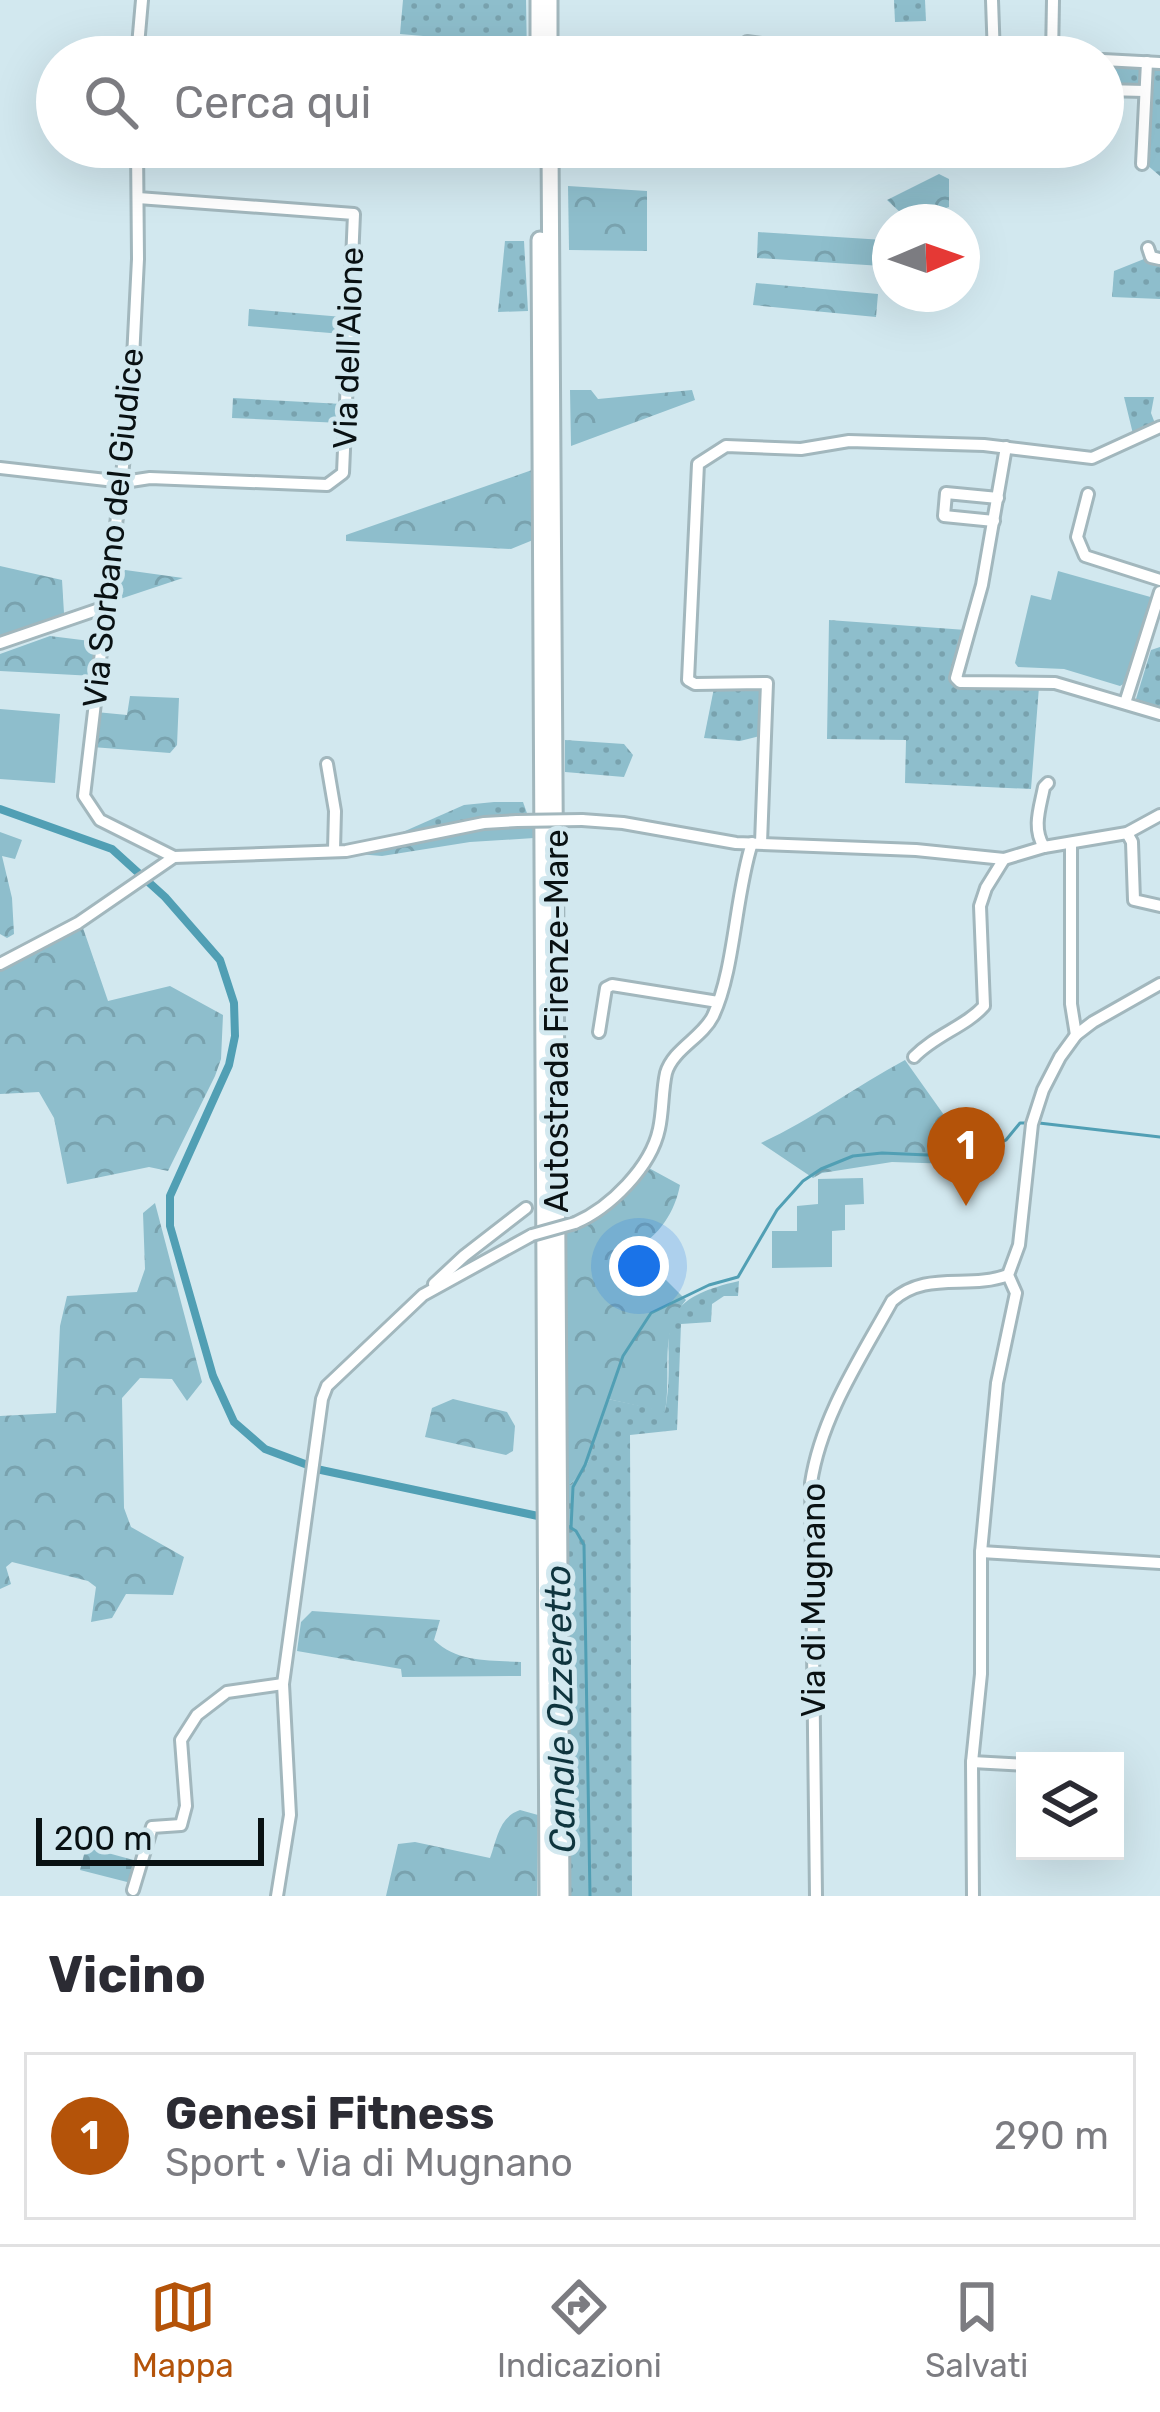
<!DOCTYPE html>
<html lang="it">
<meta charset="utf-8">
<style>
:root{--surface:#fff;--page:#f2f2f3;--text:#2b2b33;--muted:#7c7c81;--line:#e1e1e2;--accent:#b45309}
body{margin:0;font-family:Rubik,sans-serif;background:var(--page);color:var(--text)}
.controls{position:absolute;right:36px;bottom:36px;display:grid;overflow:hidden;border-radius:0px;box-shadow:0 12px 48px #0002}
.controls button{width:108px;height:108px;display:grid;place-items:center;padding:0;border:0;border-bottom:3px solid var(--line);background:var(--surface);color:var(--text);font:60px sans-serif}
.compass{position:absolute;left:872px;top:204px;width:108px;height:108px;border-radius:50%;background:var(--surface);box-shadow:0 12px 48px #0002;rotate:88deg}
.scale{position:absolute;left:36px;bottom:30px;width:228px;box-sizing:border-box;padding-left:12px;border:6px solid #091113;border-top:0;font-size:33px;line-height:42px;white-space:nowrap;color:#091113;-webkit-text-stroke:9px #d2e8ef;paint-order:stroke}
.you{position:absolute;left:639px;top:1266px;width:42px;height:42px;margin:-30px;border:9px solid #fff;border-radius:50%;background:#1a73e8;box-shadow:0 0 0 18px #1a73e833}
.badge{display:grid;place-items:center;width:78px;height:78px;border-radius:50%;background:var(--accent);color:#fff;font-size:39px;font-weight:700}
.pin{position:absolute;translate:-50% -99px;filter:drop-shadow(0 3px 6px #0008)}
.pin::after{content:'';position:absolute;top:63px;width:42px;height:36px;background:inherit;clip-path:polygon(0 0,100% 0,50% 100%)}
.list{margin:0;padding:0;list-style:none}
h2{display:flex;justify-content:space-between;align-items:center;height:156px;margin:0;padding:0 48px;font-size:51px}
h2 small{font-size:39px;font-weight:400;color:var(--muted)}
.list li{display:grid;grid-template-columns:78px 1fr auto;gap:36px;align-items:center;box-sizing:border-box;height:168px;margin:0 24px 24px;padding:0 24px;border:3px solid var(--line);border-radius:0px}
.list b{display:block;font-size:45px;white-space:nowrap}
.list p{margin:0;font-size:39px;white-space:nowrap;color:var(--muted)}
.list em{font-size:39px;font-style:normal;color:var(--muted)}
.icon{flex:none;width:66px;height:66px;fill:none;stroke:currentColor;stroke-width:2;stroke-linecap:round;stroke-linejoin:round}
.map{position:relative;flex:none;width:1160px;height:1896px;overflow:hidden}
.search{position:absolute;background:var(--surface);box-shadow:0 12px 48px #0002;left:36px;right:36px;top:36px;height:132px;display:flex;align-items:center;gap:30px;box-sizing:border-box;padding:0 42px;border-radius:66px;color:var(--muted);font-size:45px}
.sheet{height:348px;background:var(--surface)}
nav{display:flex;justify-content:space-around;align-items:center;box-sizing:border-box;height:168px;border-top:3px solid var(--line);background:var(--surface);font-size:33px;color:var(--muted)}
nav a{display:grid;justify-items:center;gap:6px}
nav .on{color:var(--accent)}
.map>svg:first-child{display:block}
.grass{fill:url(#grass-dots)}
.forest{fill:url(#forest-crowns)}
.cemetery{fill:url(#cemetery-stones)}
.park{fill:#8ebecc}
.lines{fill:none;stroke-linecap:round;stroke-linejoin:round}
.stream{stroke:#519fb4;stroke-width:3}
.canal{stroke:#519fb4;stroke-width:8}
.minor-casing{stroke:#a2b7bd;stroke-width:16}
.highway-casing{stroke:#a2b7bd;stroke-width:21}
.minor{stroke:#fff;stroke-width:10}
.highway{stroke:#fff;stroke-width:15}
.minor-bridge-casing{stroke:#a2b7bd;stroke-width:16;stroke-linecap:butt}
.minor-bridge{stroke:#fff;stroke-width:10}
.labels{text-anchor:middle;dominant-baseline:central;stroke-width:10;stroke-linejoin:round;paint-order:stroke}
.street-label{font-size:33px;fill:#091113;stroke:#d2e8ef}
.water-label{font-size:36px;font-style:italic;fill:#0f353e;stroke:#d2e8ef}
</style>
<div class="map">
<svg width="1160" height="1896" viewBox="0 0 1160 1896">
<defs>
<pattern id="grass-dots" width="8" height="8" patternUnits="userSpaceOnUse" patternTransform="scale(3)"><rect width="8" height="8" fill="#8ebecc"/><path d="M2 2h.1M6 6h.1" fill="none" stroke="#79a2ae" stroke-width="1.8" stroke-linecap="round"/></pattern>
<pattern id="forest-crowns" width="20" height="18" patternUnits="userSpaceOnUse" patternTransform="scale(3)"><rect width="20" height="18" fill="#8ebecc"/><path d="M2 6a3 3 0 1 1 6 0M12 15a3 3 0 1 1 6 0" fill="none" stroke="#79a2ae"/></pattern>
<pattern id="cemetery-stones" width="16" height="16" patternUnits="userSpaceOnUse" patternTransform="scale(3)"><rect width="16" height="16" fill="#8ebecc"/><path d="M2 7V4a2 2 0 0 1 4 0v3zM10 15v-3a2 2 0 0 1 4 0v3z" fill="#79a2ae"/></pattern>
</defs>
<rect width="100%" height="100%" fill="#d2e8ef"/>
<g class="grass">
<polygon points="403,0 526,0 527,57 480,57 481,41 400,34"/>
<polygon points="894,0 925,0 926,21 895,22"/>
<polygon points="1103,65 1143,66 1142,84 1103,83"/>
<polygon points="1153,65 1160,65 1160,176 1147,165"/>
<polygon points="505,241 524,241 528,311 498,312"/>
<polygon points="1149,257 1160,262 1160,299 1112,297 1114,271"/>
<polygon points="1124,397 1154,397 1151,413 1156,426 1134,438"/>
<polygon points="233,398 342,404 341,423 232,418"/>
<polygon points="829,620 966,630 951,677 955,684 1039,687 1031,789 905,783 906,740 827,739"/>
<polygon points="1160,647 1160,707 1136,699 1151,650"/>
<polygon points="762,687 760,736 740,741 704,738 714,688"/>
<polygon points="565,740 624,744 633,755 624,777 565,772"/>
<polygon points="494,802 523,802 528,816 397,840 396,835 464,805"/>
<path d="M739,1281L738,1296H724L712,1304L711,1322L681,1324L677,1430L630,1435L632,1896H570L567,1486C595,1468 599,1429 608,1399L665,1411C679,1338 641,1303 739,1281Z"/>
</g>
<g class="forest">
<polygon points="939,174 949,179 949,207 924,215 903,215 887,200"/>
<polygon points="568,186 647,191 647,251 569,250"/>
<polygon points="758,232 884,240 882,266 757,258"/>
<polygon points="756,283 878,294 876,317 753,305"/>
<polygon points="249,309 343,317 342,334 248,326"/>
<polygon points="570,390 591,390 598,399 692,390 695,400 571,446"/>
<polygon points="532,470 533,540 511,549 346,541 346,535"/>
<polygon points="0,566 62,580 64,613 0,639"/>
<polygon points="118,569 183,578 114,601"/>
<polygon points="50,636 98,642 94,676 0,671 0,654"/>
<polygon points="130,696 179,698 177,745 170,753 92,747 96,712 127,715"/>
<polygon points="533,823 534,838 470,842 382,856 357,854 447,831"/>
<polygon points="0,832 22,840 15,859 2,856 12,898 14,934 7,938 0,934"/>
<polygon points="83,928 108,1001 170,986 223,1015 221,1059 215,1076 168,1171 149,1167 67,1184 54,1118 39,1092 0,1094 0,970"/>
<path d="M905,1060L944,1115L933,1128L955,1148L957,1159L953,1164L892,1162L822,1173L813,1178L761,1143C813,1119 855,1087 905,1060Z"/>
<path d="M647,1167L680,1185C675,1212 659,1236 635,1249L686,1300C658,1333 672,1371 665,1412L608,1399C600,1430 595,1468 567,1486L564,1232L593,1220Z"/>
<polygon points="155,1203 202,1382 187,1401 172,1379 140,1378 122,1398 124,1508 131,1527 184,1557 173,1595 126,1594 112,1618 91,1622 96,1587 88,1581 12,1562 6,1567 11,1584 0,1589 0,1416 56,1413 60,1326 67,1296 137,1292 145,1269 143,1213"/>
<polygon points="453,1399 507,1412 515,1426 513,1451 506,1455 425,1437 432,1408"/>
<path d="M312,1611L440,1620L434,1640C458,1663 489,1660 521,1662V1676L402,1677L401,1669L297,1651L301,1622Z"/>
<path d="M520,1810L538,1815L537,1896H386L398,1844L415,1842L490,1858C497,1839 499,1817 520,1810Z"/>
</g>
<polygon class="cemetery" points="86,1847 137,1861 131,1883 80,1870"/>
<g class="park">
<polygon points="1058,571 1154,598 1129,681 1120,686 1064,669 1018,667 1015,663 1031,595 1051,600"/>
<polygon points="0,709 60,714 55,783 0,779"/>
<polygon points="863,1178 864,1204 845,1205 845,1230 832,1231 832,1267 772,1268 772,1231 797,1231 797,1206 818,1204 818,1179"/>
</g>
<g class="lines">
<g class="stream">
<polyline points="1039,1123 1160,1137"/>
<polyline points="568,1526 576,1531 584,1545 590,1896"/>
<polyline points="571,1528 573,1487 585,1465 623,1356 651,1313 709,1285 738,1277 777,1210 803,1181 821,1169 853,1156 882,1153 973,1157 1006,1140 1020,1123 1026,1123"/>
</g>
<polyline class="canal" points="0,809 112,849 165,897 220,960 234,1003 235,1036 229,1065 170,1196 170,1226 213,1376 234,1422 265,1449 321,1470 538,1516"/>
<g class="minor-casing">
<g id="minor">
<polyline points="992,0 994,57"/>
<polyline points="747,42 860,57"/>
<polyline points="137,57 142,0"/>
<polyline points="910,57 937,54 981,57"/>
<polyline points="1052,57 1053,0"/>
<polyline points="1103,60 1160,63"/>
<polyline points="1103,90 1145,91"/>
<polyline points="137,147 138,259 131,398 84,796 100,820 174,857"/>
<polyline points="1142,164 1147,62"/>
<polyline points="1148,248 1151,257 1160,259"/>
<polyline points="1006,447 982,585 956,678 960,682 1055,683 1160,714"/>
<polyline points="0,468 124,482 150,478 327,485 343,473 354,214 138,198"/>
<polyline points="1088,494 1077,537 1085,556 1160,580"/>
<polyline points="994,521 944,516 946,493 998,498"/>
<polyline points="0,643 108,606"/>
<polyline points="1125,703 1160,592"/>
<polyline points="327,764 335,811 334,850"/>
<polyline points="582,820 623,823 736,843 916,850 1004,859 1044,847 1127,833 1160,815"/>
<polyline points="1127,833 1132,842 1134,900 1160,906"/>
<polyline points="761,843 767,683 695,684 688,680 698,464 726,446 801,449 849,441 984,445 1092,458 1160,427"/>
<polyline points="1071,844 1071,1004 1076,1035"/>
<path d="M1044,847C1032,828 1040,808 1044,787L1048,783"/>
<polyline points="0,964 78,923 174,857 346,851 484,823 517,821"/>
<polyline points="599,1032 606,988 612,985 718,1002"/>
<path d="M914,1057C935,1035 965,1027 984,1006L980,906L986,888L1004,859"/>
<path d="M575,1223C610,1208 651,1167 659,1129C663,1111 662,1091 666,1073C673,1049 702,1038 713,1016C735,969 735,895 752,843"/>
<polyline points="434,1284 464,1256 526,1208"/>
<polyline points="981,1552 1160,1563"/>
<polyline points="972,1762 1025,1765"/>
<polyline points="133,1890 152,1827 181,1825 186,1806 181,1740 197,1715 227,1692 283,1684"/>
<polyline points="277,1896 290,1815 283,1684 322,1399 327,1386 423,1295 532,1235"/>
<path d="M816,1896L811,1483C821,1417 860,1359 892,1301C926,1270 968,1290 1008,1275"/>
<polyline points="973,1896 972,1762 981,1674 981,1552 997,1383 1016,1293 1008,1275 1019,1245 1032,1124 1043,1090 1060,1057 1076,1035 1093,1022 1160,984"/>
</g>
</g>
<g class="highway-casing">
<g id="highway">
<polyline points="539,0 539,57"/>
<polyline points="549,0 549,42"/>
<polyline points="550,147 561,1896"/>
<polyline points="540,240 548,1896"/>
</g>
</g>
<use href="#minor" class="minor"/>
<use href="#highway" class="highway"/>
<g class="minor-bridge-casing">
<g id="minor-bridge">
<polyline points="517,821 582,820"/>
<polyline points="532,1235 575,1223"/>
</g>
</g>
<use href="#minor-bridge" class="minor-bridge"/>
</g>
<g class="labels">
<g class="street-label">
<text transform="translate(348 348) rotate(-88)">Via dell'Aione</text>
<text transform="translate(113 528) rotate(-84)">Via Sorbano del Giudice</text>
<text transform="translate(556 1021) rotate(-90)">Autostrada Firenze-Mare</text>
<text transform="translate(813 1600) rotate(-90)">Via di Mugnano</text>
</g>
<g class="water-label">
<text transform="translate(560 1709) rotate(-91)">Canale Ozzeretto</text>
</g>
</g>
</svg>
<div class="controls">
<button><svg class="icon" aria-label="layers" viewBox="0 0 24 24"><path d="M12 4l9 5-9 5-9-5zM3 14l9 5 9-5"/></svg></button>
</div>
<svg class="compass" viewBox="-18 -18 36 36"><path d="M0-13l5 13h-10z" fill="#e53935"/><path d="M0 13l5-13h-10z" fill="#7c7c81"/></svg>
<div class="scale">200 m</div>
<div class="you"></div>
<div class="pin badge" style="left:966px;top:1206px">1</div>
<div class="search"><svg class="icon" aria-label="search" viewBox="0 0 24 24"><circle cx="10" cy="10" r="6"/><path d="M15 15l6 6"/></svg>Cerca qui</div>
</div>
<section class="sheet">
<h2>Vicino<small></small></h2>
<ul class="list">
<li><span class="badge">1</span><div><b>Genesi Fitness</b><p>Sport · Via di Mugnano</p></div><em>290 m</em></li>
</ul>
</section>
<nav>
<a class="on"><svg class="icon" aria-label="map" viewBox="0 0 24 24"><path d="M3 6l6-2 6 2 6-2v14l-6 2-6-2-6 2zM9 4v14M15 6v14"/></svg>Mappa</a>
<a><svg class="icon" aria-label="directions" viewBox="0 0 24 24"><path d="M12 3l9 9-9 9-9-9zM9 14v-3h6M13 9l2 2-2 2"/></svg>Indicazioni</a>
<a><svg class="icon" aria-label="saved" viewBox="0 0 24 24"><path d="M7 4h10v16l-5-4-5 4z"/></svg>Salvati</a>
</nav>
